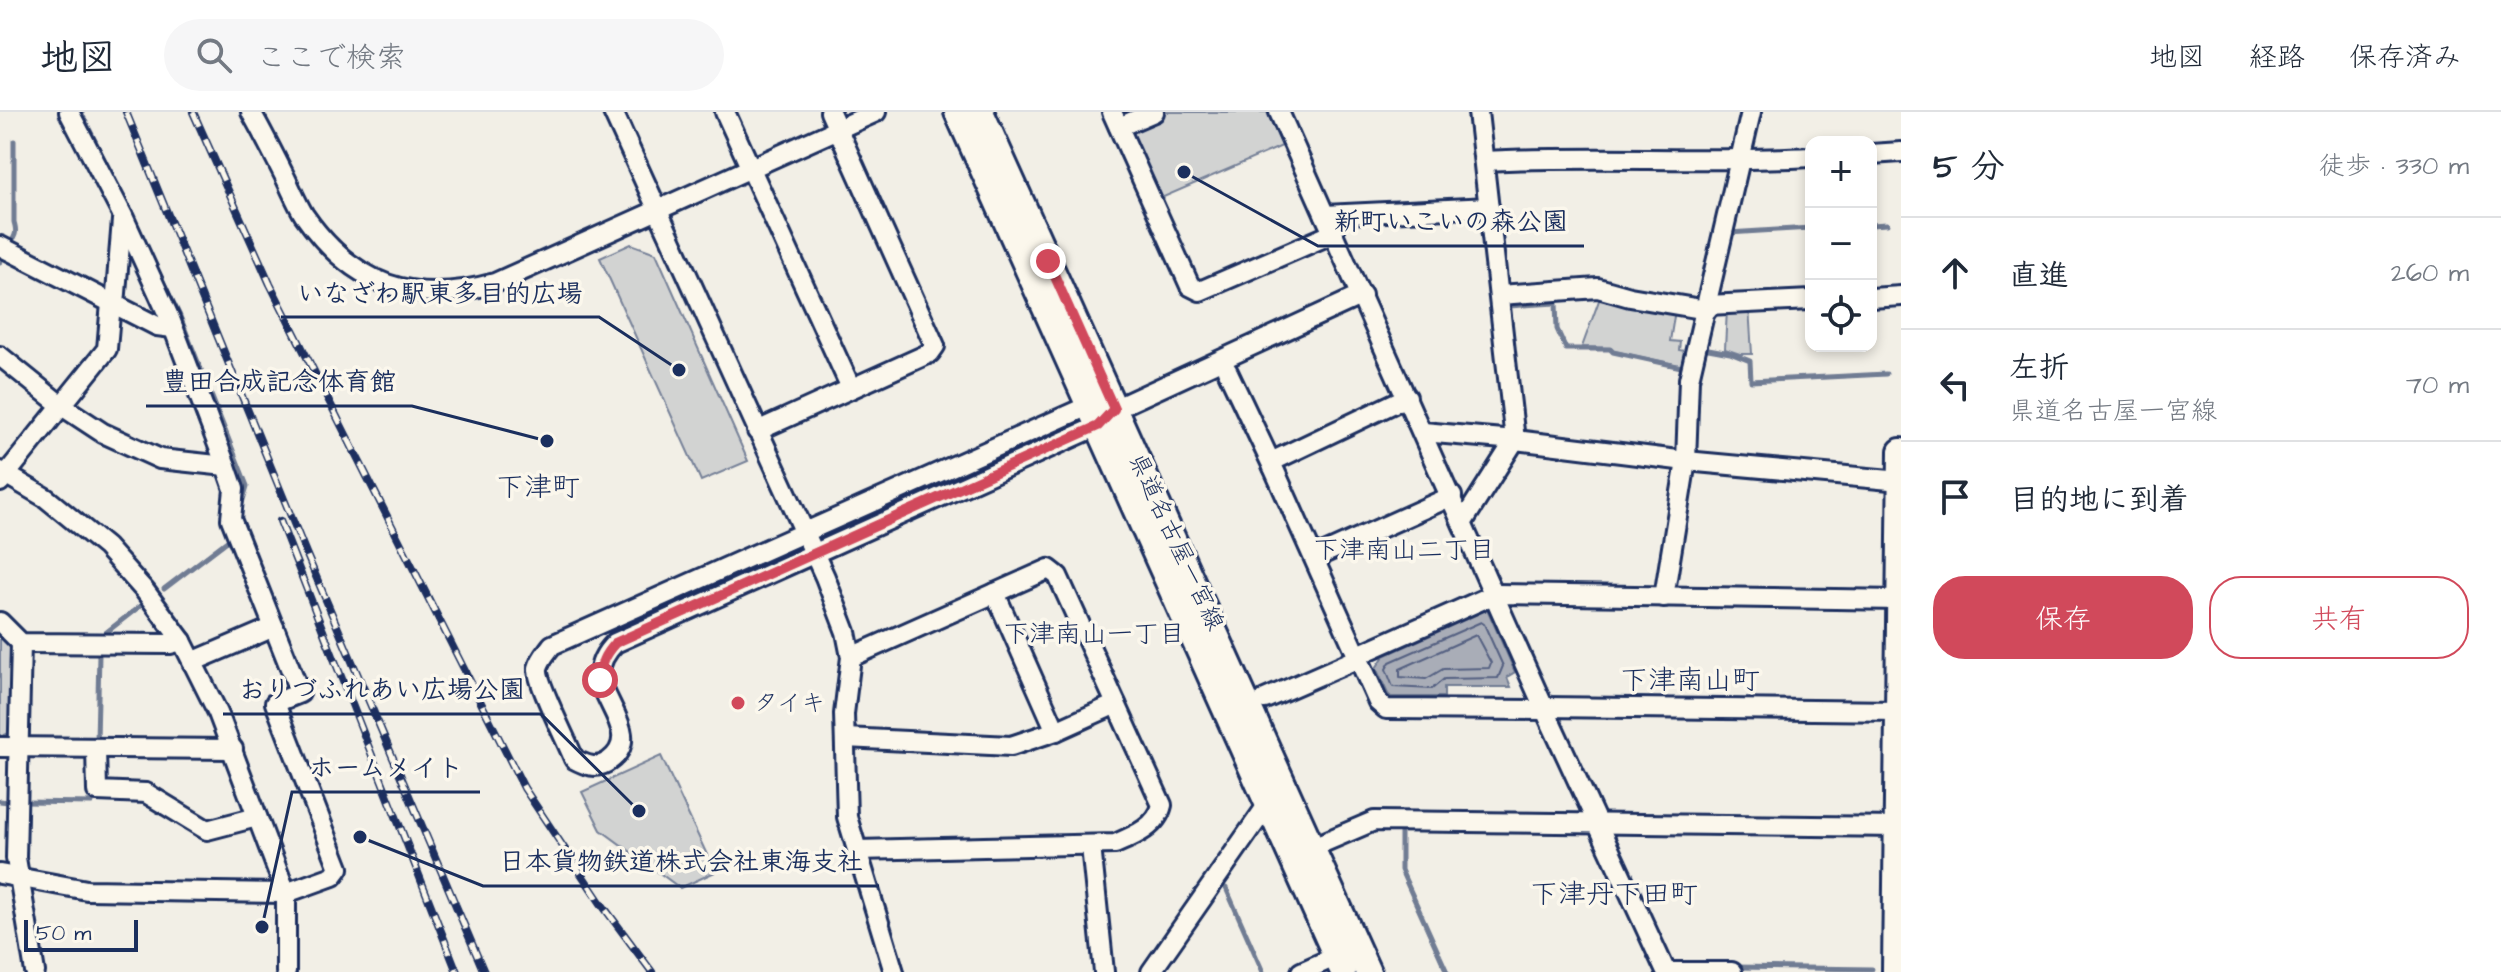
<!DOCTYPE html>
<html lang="ja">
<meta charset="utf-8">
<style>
:root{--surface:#fff;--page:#f6f6f7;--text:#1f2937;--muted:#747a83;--line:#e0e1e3;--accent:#d1495b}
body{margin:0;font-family:"Architects Daughter","Klee One",sans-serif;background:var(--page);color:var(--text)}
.controls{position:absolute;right:24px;top:24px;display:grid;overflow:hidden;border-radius:16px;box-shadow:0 4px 12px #0003}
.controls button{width:72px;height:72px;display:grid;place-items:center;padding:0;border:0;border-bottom:2px solid var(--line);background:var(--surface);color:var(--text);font:40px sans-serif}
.scale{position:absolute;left:24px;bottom:20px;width:114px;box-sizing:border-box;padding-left:8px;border:4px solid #1b2f5e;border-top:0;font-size:22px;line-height:28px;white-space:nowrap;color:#1b2f5e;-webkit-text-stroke:6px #fbf7ec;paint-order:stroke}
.stop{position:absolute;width:24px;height:24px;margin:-18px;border:6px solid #d1495b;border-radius:50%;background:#fff}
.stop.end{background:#d1495b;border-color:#fff;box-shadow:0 2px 8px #0008}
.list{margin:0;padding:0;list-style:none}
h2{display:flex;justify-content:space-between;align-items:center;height:104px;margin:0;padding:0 32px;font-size:34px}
h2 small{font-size:26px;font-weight:400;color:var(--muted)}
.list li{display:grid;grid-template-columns:52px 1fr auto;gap:24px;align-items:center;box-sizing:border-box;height:112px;padding:0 32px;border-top:2px solid var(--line)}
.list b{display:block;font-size:30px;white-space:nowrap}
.list p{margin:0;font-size:26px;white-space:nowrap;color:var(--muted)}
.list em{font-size:26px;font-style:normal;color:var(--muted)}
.actions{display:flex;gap:16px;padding:24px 32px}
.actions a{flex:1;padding:18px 0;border:2px solid var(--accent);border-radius:32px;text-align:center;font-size:28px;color:var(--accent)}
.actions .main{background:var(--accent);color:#fff}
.icon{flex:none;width:44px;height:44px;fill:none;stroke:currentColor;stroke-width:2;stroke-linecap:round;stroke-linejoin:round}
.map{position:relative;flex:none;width:1901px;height:860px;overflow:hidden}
header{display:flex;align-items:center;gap:48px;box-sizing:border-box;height:112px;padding:0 40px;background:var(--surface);border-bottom:2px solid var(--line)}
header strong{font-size:38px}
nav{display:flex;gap:44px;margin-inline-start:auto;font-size:28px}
.search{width:560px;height:72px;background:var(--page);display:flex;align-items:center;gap:20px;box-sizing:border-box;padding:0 28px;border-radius:44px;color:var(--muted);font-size:30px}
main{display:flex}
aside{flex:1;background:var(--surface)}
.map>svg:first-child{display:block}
.green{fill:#d2d3d2;stroke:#768198;stroke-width:2}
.water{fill:#a9adb7;stroke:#707b93;stroke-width:2}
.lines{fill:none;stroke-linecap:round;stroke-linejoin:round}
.shore{stroke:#546182;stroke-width:2}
.stream{stroke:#707b93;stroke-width:5}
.minor-casing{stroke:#1b2f5e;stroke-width:24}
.major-casing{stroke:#1b2f5e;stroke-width:30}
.minor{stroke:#fbf7ec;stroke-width:18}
.major{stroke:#fbf7ec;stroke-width:24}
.rail-casing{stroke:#1b2f5e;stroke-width:8}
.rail{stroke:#fbf7ec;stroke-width:5;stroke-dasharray:15;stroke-linecap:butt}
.route{stroke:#d1495b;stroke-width:10}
.poi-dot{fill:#d1495b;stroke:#fbf7ec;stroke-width:3}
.labels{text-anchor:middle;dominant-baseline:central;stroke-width:7;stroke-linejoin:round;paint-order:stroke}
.street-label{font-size:24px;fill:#1b2f5e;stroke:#fbf7ec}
.poi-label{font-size:24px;fill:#1b2f5e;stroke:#fbf7ec;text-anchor:start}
.neighbourhood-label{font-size:26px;fill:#1b2f5e;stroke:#fbf7ec}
.quarter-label{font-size:28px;fill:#1b2f5e;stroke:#fbf7ec}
.leader{fill:none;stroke:#1b2f5e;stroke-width:3}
.callout-dot{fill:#1b2f5e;stroke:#fbf7ec;stroke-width:3}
.callout-label{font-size:26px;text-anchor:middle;font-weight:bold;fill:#1b2f5e;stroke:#fbf7ec;stroke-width:7;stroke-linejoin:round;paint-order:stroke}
</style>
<header>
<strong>地図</strong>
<div class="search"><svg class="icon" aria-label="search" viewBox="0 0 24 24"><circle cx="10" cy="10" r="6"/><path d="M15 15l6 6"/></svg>ここで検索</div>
<nav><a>地図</a><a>経路</a><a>保存済み</a></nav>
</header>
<main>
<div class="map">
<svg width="1901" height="860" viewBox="0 0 1901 860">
<rect width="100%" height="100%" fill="#f2efe6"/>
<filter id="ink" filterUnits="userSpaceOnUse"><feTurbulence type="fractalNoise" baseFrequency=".0125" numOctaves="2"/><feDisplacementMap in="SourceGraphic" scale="16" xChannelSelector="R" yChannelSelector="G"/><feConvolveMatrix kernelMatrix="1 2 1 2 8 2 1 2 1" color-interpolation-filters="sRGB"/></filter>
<g filter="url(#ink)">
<g class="green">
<polygon points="1165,0 1267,0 1282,34 1159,87 1129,22 1133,14"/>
<polygon points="631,132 656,141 748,349 701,369 600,146"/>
<polygon points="1601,183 1675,198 1670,229 1680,230 1679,238 1690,240 1688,255 1614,239 1611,236 1582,235"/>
<polygon points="1749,195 1752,242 1740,242 1725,237 1727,197"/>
<polygon points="0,520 11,531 9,621 0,625"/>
<polygon points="661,644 715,760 680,776 601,718 582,680"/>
</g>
<polygon class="water" points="1484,499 1488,499 1515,560 1507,565 1511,575 1444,575 1444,585 1391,585 1388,582 1376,556 1384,544"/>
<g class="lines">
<g class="shore">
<polygon points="1481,510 1484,512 1503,554 1498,566 1444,567 1432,577 1393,575 1386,557 1390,550"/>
<polygon points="1476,523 1491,551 1489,556 1443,557 1426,567 1400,565 1400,557"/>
</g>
<g class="stream">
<polyline points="81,0 105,49"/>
<polyline points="1871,113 1887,112"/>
<polyline points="1728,121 1811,116"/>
<path d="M10,132C16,123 17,120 14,110V29"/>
<polyline points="151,145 179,202 247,374 240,398"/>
<polyline points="0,150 4,142"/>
<polyline points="1509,194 1556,191 1557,217 1566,237 1610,237 1613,240 1686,256"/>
<polyline points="1703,236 1730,241 1750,249 1751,269 1886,262"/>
<polyline points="164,477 231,426"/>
<polyline points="99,526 140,494"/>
<polyline points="97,629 99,542"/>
<polyline points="0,689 8,690"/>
<polyline points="24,690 92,691"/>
<polyline points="1401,719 1401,758 1447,860"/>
<polyline points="1226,776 1263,860"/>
<polyline points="1734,855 1872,857"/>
</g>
<g class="minor-casing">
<g id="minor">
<path d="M251,0C263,21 274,43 285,65C291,77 297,92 304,103C353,174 414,194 495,171L876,0"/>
<polyline points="613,0 825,465 846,520 851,545 844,602 847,705 894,860"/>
<polyline points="725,0 851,276"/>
<polyline points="1112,0 1190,174 1200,179 1334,121"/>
<polyline points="1279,0 1545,598 1666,860"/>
<polyline points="1119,15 1154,0"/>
<polyline points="1871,42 1901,40"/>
<path d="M1484,49C1593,43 1702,51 1811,45"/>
<polyline points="1325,103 1489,95"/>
<polyline points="0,134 157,214 173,216"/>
<polyline points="1499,183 1598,176 1630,185 1707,198"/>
<polyline points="1871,186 1901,184"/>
<polyline points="115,193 122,108"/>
<polyline points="1708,193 1811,188"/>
<polyline points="0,244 62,294 103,321 160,347 226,354"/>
<polyline points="1227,258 1273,355"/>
<polyline points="1407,285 1275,348 1273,355 1378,590 1386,597 1545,598"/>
<path d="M1100,295L1088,294L552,533C547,540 540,547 538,556C536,569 567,629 574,647C585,653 597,658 609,649C642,625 603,592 600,564C599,550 606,540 615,531L1098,314L1114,297L1362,183"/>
<polyline points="757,319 930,241 935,234 830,0"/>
<polyline points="1423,320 1515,328 1686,349 1901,369"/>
<polyline points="0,359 46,386 106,435 145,479 182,529 218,601 286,781 286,860"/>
<polyline points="0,370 107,237 111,191"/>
<polyline points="1463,410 1515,328 1478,0"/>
<polyline points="1316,445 1452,384"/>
<polyline points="995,481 1056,619"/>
<polyline points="1664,485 1686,349 1689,267 1751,0"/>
<polyline points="0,510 21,531 170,532 182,529"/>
<polyline points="21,531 16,746 35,860"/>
<polyline points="1358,543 1495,482 1901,488"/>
<path d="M851,545L1049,457L1058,464L1162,693C1157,715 1134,724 1115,732L857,738"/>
<polyline points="192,550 274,515"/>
<polyline points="1265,587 1359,546"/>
<polyline points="1544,595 1901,599"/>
<polyline points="845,626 1011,634 1056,619 1116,592"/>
<polyline points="0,635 233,637"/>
<polyline points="96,636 97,679 146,681 207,718 257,705"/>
<polyline points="1091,734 1104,860"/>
<polyline points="1313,735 1374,709 1901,715"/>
<polyline points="0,762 87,778 286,781 333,764 339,756 275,591 300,581 231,407 234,377 226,354 170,207 123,104 69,0"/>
<polyline points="1151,860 1268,692"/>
<polyline points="1301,860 1337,844"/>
<polyline points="1673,860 1732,860"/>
</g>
</g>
<g class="major-casing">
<g id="major">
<polyline points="957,0 1343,860"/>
<polyline points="981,0 1368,860"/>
<polyline points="1895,860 1901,339"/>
</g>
</g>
<use href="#minor" class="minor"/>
<use href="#major" class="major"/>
<g class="rail-casing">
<g id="rail">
<polyline points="126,0 306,441 484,860"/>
<polyline points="193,0 270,172 524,676 600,790 652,860"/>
<polyline points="280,409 457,860"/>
</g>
</g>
<use href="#rail" class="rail"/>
</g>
</g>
<g class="lines" filter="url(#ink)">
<path class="route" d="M600,568C600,552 604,543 615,531L1098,314L1114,297L1048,149"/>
</g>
<circle class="poi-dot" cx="738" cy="591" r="8"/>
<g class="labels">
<g class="street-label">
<text transform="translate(1176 430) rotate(65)">県道名古屋一宮線</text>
</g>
<g class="poi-label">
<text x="754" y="591">タイキ</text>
</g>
<g class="neighbourhood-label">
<text x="1404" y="438">下津南山二丁目</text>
<text x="1094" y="522">下津南山一丁目</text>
</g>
<g class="quarter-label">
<text x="538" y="375">下津町</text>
<text x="1690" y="568">下津南山町</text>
<text x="1614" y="782">下津丹下田町</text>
</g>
</g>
<path class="leader" d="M1184 60L1318 134H1584M679 258L599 205H281M547 329L412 294H146M639 699L541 602H223M262 815L292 680H480M360 725L483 774H879"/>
<g class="callout-dot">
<circle cx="1184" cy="60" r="8"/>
<circle cx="679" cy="258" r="8"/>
<circle cx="547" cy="329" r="8"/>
<circle cx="639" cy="699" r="8"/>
<circle cx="262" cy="815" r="8"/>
<circle cx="360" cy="725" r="8"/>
</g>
<g class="callout-label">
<text x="1451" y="118">新町いこいの森公園</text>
<text x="440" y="190">いなざわ駅東多目的広場</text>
<text x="279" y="278">豊田合成記念体育館</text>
<text x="382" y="586">おりづふれあい広場公園</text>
<text x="386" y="664">ホームメイト</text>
<text x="681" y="758">日本貨物鉄道株式会社東海支社</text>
</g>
</svg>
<div class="controls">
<button>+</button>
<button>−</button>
<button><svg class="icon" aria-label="locate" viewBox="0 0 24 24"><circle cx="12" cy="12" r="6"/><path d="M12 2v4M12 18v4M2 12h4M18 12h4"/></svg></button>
</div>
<div class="scale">50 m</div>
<div class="stop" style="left:600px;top:568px"></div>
<div class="stop end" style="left:1048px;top:149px"></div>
</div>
<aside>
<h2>5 分<small>徒歩 · 330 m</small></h2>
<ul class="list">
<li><svg class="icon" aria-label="ahead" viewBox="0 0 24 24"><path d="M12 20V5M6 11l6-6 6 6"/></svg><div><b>直進</b></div><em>260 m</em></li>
<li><svg class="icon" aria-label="left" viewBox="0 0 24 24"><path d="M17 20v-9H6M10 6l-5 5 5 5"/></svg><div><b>左折</b><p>県道名古屋一宮線</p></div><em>70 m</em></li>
<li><svg class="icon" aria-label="arrive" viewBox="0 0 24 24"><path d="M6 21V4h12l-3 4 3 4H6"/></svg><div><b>目的地に到着</b></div></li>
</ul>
<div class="actions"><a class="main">保存</a><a>共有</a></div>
</aside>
</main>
